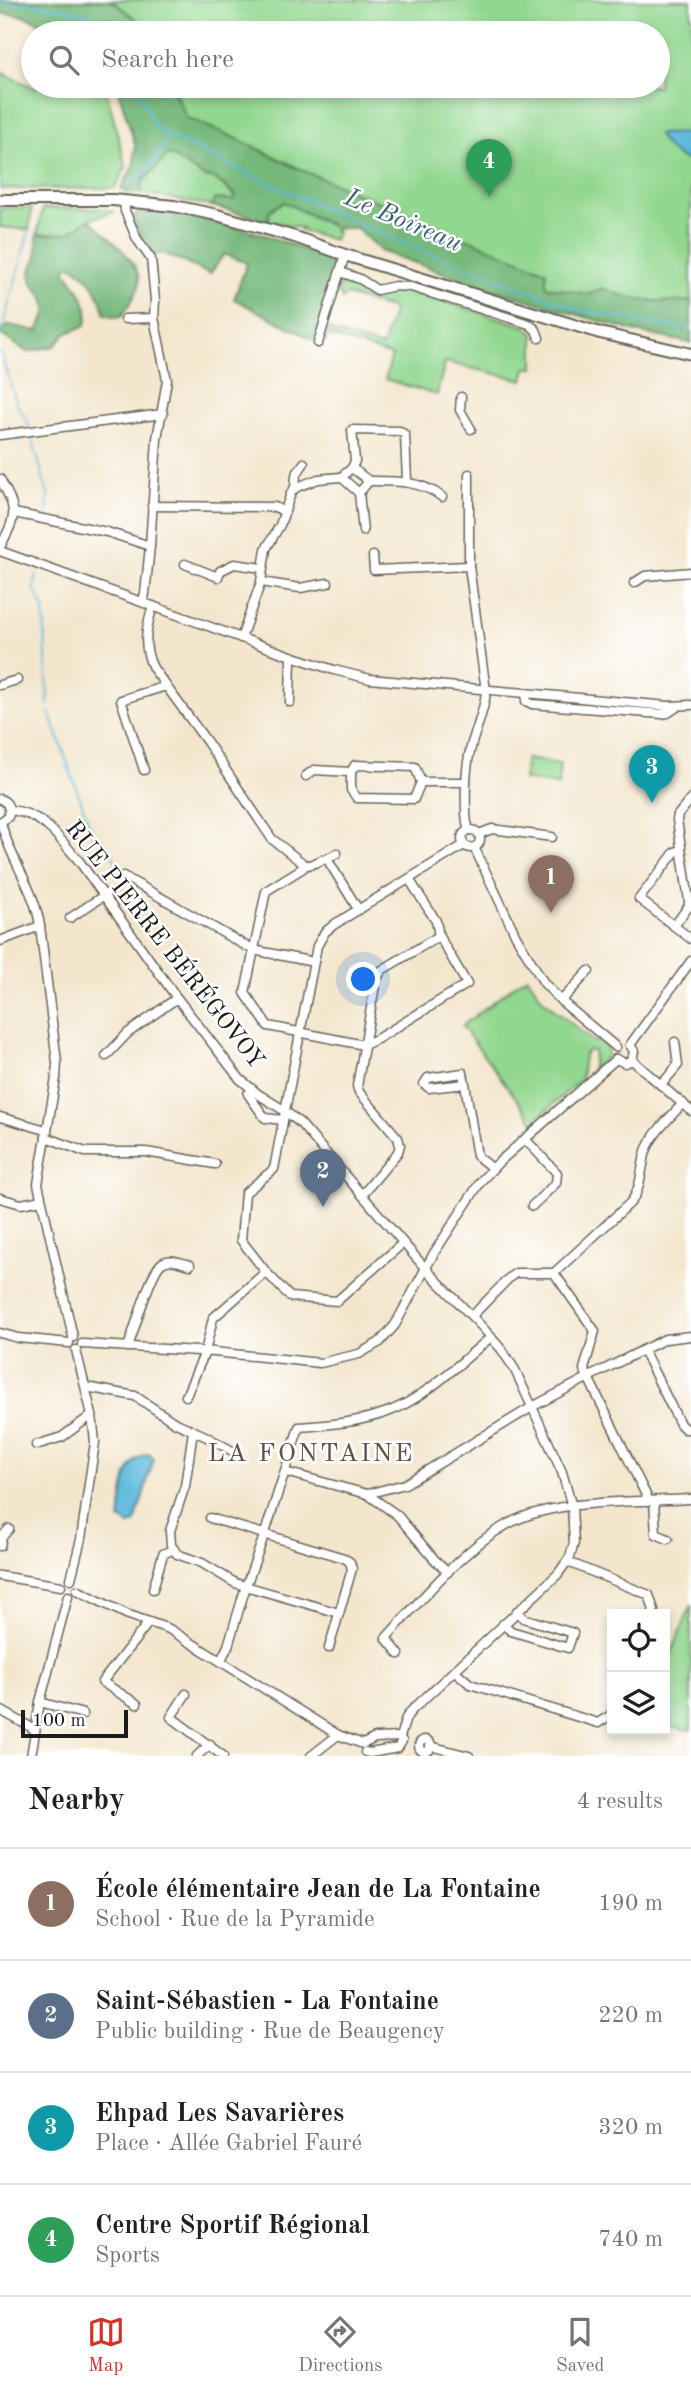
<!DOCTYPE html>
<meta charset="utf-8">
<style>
:root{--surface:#fff;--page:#f2f2f2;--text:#202124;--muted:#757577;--line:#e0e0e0;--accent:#d93025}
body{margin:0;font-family:"Old Standard TT",serif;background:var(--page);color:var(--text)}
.controls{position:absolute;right:21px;bottom:21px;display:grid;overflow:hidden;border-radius:0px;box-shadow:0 4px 10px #0003}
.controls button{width:63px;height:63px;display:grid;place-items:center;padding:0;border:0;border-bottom:2px solid var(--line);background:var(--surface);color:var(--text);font:35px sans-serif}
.scale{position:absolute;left:21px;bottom:18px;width:107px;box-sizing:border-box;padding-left:7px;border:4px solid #1c1c1c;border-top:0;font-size:19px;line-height:24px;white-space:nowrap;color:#1c1c1c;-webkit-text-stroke:5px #fff;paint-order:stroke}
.you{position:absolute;left:364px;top:980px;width:24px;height:24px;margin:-18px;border:5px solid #fff;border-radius:50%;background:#1a73e8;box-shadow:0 0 0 10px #1a73e833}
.badge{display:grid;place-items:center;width:46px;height:46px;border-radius:50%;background:var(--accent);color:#fff;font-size:23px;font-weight:700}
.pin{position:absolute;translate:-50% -58px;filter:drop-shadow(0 2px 4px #0008)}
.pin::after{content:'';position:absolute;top:37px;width:24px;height:21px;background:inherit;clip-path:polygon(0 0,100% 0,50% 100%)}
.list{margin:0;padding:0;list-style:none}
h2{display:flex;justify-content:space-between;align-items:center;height:91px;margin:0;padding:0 28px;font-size:30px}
h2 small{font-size:23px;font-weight:400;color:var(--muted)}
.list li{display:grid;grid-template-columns:46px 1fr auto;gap:21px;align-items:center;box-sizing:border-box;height:112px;padding:0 28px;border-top:2px solid var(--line)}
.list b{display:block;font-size:26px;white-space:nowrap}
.list p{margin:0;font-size:23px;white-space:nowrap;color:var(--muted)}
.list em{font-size:23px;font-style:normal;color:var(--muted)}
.icon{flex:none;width:38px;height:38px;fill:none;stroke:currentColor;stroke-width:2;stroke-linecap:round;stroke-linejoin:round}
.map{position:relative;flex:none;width:691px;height:1756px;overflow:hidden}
.search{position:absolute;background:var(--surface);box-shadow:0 4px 10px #0003;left:21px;right:21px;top:21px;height:77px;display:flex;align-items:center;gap:18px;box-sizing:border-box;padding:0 24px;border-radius:38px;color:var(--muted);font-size:26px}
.sheet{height:539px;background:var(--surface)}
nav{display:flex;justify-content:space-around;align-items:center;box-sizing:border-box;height:98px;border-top:2px solid var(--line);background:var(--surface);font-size:19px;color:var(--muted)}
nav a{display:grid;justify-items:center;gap:4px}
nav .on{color:var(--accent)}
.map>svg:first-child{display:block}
.green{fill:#92d78f;stroke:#577a56;stroke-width:2}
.forest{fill:#75b87a;stroke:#486a4b;stroke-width:2}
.water{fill:#5dbadb;stroke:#3c6b7c;stroke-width:2}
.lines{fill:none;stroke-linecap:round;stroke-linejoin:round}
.stream{stroke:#5dbadb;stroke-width:2}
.minor-casing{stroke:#67635a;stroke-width:11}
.major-casing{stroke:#67635a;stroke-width:14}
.minor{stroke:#fff;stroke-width:8}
.major{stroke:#fff;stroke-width:10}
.labels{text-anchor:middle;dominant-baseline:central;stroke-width:5;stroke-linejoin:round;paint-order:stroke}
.street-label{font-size:24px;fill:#1c1c1c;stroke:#fff}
.water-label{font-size:26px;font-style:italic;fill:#396372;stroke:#fff}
.neighbourhood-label{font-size:26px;letter-spacing:2px;fill:#665045;stroke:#fff}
</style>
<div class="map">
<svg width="691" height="1756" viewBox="0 0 691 1756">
<rect width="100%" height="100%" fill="#fff"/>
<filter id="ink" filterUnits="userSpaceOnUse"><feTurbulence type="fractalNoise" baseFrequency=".0143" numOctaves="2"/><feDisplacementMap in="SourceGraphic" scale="14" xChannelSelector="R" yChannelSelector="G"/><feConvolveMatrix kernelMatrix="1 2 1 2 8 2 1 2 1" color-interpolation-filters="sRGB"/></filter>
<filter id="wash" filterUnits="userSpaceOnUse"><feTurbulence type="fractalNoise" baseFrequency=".00686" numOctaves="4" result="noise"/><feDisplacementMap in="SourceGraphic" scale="28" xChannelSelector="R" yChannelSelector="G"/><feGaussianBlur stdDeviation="1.57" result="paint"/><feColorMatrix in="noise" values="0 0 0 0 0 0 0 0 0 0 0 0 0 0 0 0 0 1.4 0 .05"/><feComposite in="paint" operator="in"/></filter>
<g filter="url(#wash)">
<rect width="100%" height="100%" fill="#f3e6cd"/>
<g class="green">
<path d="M107,0H691V301C662,303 629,301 603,289L589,294L546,287L242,141L187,118L171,86H658V33H154L114,2Z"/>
<polygon points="0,72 34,88 39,86 105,86 126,167 115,188 0,189"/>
<polygon points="169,154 204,177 214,178 236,197 233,200 214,199 212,206 141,193 142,182"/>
<polygon points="284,202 336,228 334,231 337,232 334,240 300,230 302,228 268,221 270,210"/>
<polygon points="0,208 32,208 29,230 0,227"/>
<polygon points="43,208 104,209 115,212 89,219 69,233 37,235"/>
<path d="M342,278C354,282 363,291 375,294C383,295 391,291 399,290L400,288L527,327L534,334V368H526L523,380L445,362L437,395L385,379L392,356L328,335L326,341H324L328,329L330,328V331L382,347L394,309L346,295L342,299L338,290Z"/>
<polygon points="526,759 560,764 558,785 524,780"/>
<polygon points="527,976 543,1000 590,1039 595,1042 600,1040 608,1050 606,1058 594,1068 592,1068 594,1051 589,1050 584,1055 581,1079 534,1122 462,1026"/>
<polygon points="691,1605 691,1730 665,1726 665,1669"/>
</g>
<g class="forest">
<polygon points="0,0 107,0 114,2 154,33 84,33 61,23 58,30 24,16 0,13"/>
<path d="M117,86H171L187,118L242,141L299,169L546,271V287L589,294L603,288C629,301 662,303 691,301V343L637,332L484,287L381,251L356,228H336L284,202L270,210L268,221L212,206L214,199L233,200L236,195L214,178L204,177L169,154L142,182L141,193H128L121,189L134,164L135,144Z"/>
<polygon points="142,208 160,209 262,234 332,260 338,271 314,340 234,299 247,263 224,254 210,274 163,253 155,255 150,253 132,219"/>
<path d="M89,219C104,233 143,263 139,285C137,295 127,307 123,315L117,317L105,314C97,289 93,278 70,265L65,270C76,286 94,306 85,326L65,334L55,346L27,352L0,334V331L9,325L38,331L47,312L44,298L31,281V270L37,256V235L69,233Z"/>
</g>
<g class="water">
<path d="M681,133L691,134V158L688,161C673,155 665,148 658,134Z"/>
<path d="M149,1454L154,1458L135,1523L129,1525L120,1519C123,1497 122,1459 149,1454Z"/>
</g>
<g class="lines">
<g class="stream">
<path d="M0,2C42,5 90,7 125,33"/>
<polyline points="137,86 155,128 233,167 407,245 580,310 691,330"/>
<path d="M126,185C146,176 159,154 170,135"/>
<polyline points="1,333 29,231"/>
<polyline points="0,352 18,407 27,420 29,427"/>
<polyline points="31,434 48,495 47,515"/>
<polyline points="37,574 34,588 44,609 48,704"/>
<polyline points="49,711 93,835 107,846 120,868"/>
</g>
</g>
</g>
<g filter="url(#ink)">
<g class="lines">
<g class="minor-casing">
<g id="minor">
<polyline points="124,201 125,211 137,239 151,259 155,300 154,318 167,380 157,439 150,546 145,594 142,602"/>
<polyline points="340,272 360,279 377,290 395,286 411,287 529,324 536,330 539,338"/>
<polyline points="125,319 154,318"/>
<polyline points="318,343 345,255"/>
<polyline points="461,397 460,410 471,429"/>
<polyline points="0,435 163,414"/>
<path d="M469,474V566L486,691C485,709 477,726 472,743C466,764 465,787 466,809C466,816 466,823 469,830"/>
<polyline points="341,477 359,493 369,481 352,468"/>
<path d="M0,479C18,512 17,515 0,547"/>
<path d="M369,481C395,481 420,480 442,497"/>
<polyline points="295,488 318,479 341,477 352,468 355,461 352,430 400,431 405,435 407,481"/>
<polyline points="359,493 363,531"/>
<polyline points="152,506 275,507 285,512"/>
<polyline points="14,513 107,532 150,546"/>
<polyline points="0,551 291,656 334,670 370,679 668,706 691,705"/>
<polyline points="373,556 374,570 469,566"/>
<polyline points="185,564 218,577 220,571 234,564 262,568"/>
<polyline points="261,582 300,588 328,583"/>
<polyline points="634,583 645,576 691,572"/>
<path d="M153,606C146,628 142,646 153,668L207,742L272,839L305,865"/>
<polyline points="241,638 261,582 266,549 280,525 291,493 295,488 296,475 304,463"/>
<polyline points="0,685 17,680"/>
<polyline points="527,694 526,701 532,704 662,714 668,713 677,707"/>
<polyline points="290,702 291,656"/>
<polygon points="355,765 415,767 421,782 414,799 357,798 351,790 351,772"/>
<polyline points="144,770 121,700 166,686"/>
<polyline points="306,776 314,770 351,772"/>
<polyline points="421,782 466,782"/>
<path d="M0,799C8,802 11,809 8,817L0,822"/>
<path d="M10,810C43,813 58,837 79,861L177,998L240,1079L258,1094L285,1111L274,1169L245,1193L241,1240L266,1272L290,1297L337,1301L403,1243"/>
<path d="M1,822C9,858 35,889 40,926L57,1062L56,1078L38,1184L73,1337"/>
<circle cx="471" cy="839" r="9"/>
<polyline points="479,834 492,829 552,837"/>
<polyline points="474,847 516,936 544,983 561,1001 616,1047"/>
<polyline points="681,850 675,852 639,899 691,939"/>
<polyline points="327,859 337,853"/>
<polyline points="305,865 303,868 266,891 245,993 268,1026 364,1045 377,1039 467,984 439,936"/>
<path d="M305,865C314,866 319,859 327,859L358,909"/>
<polyline points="123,876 253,950 314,962"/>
<polyline points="70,918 106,894"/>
<polyline points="674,926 689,906 689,901 677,820 678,815 691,799"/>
<polyline points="0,941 40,926"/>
<polyline points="561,1001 589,971"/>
<polyline points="630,1045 691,961"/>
<polyline points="106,1056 128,1033 177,998"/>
<polyline points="616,1059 625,1063 632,1060 634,1051 630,1045"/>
<polyline points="632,1060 691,1111"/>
<polyline points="465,1084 429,1088 424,1084 428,1078 463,1073 465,1084 477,1156 492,1168"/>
<polyline points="662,1084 678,1065 675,1042"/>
<polyline points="248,1094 265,1118 283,1120"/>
<polyline points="0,1117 46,1130"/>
<polyline points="46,1137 85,1152 146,1152 215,1164"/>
<polyline points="525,1139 557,1173 556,1183 532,1206"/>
<polyline points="362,1195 398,1152 400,1145 398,1138 359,1092 357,1086 376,980 382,970 439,936 436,921 409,879"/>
<polyline points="0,1198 21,1204 41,1200"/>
<polyline points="554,1273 595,1331 584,1369 649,1501"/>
<path d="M472,1316L510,1277L516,1273H554L630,1203C642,1189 641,1167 646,1151C653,1132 671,1117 683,1103"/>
<polyline points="0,1333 18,1338 69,1343"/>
<polyline points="82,1344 214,1352 320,1363 359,1354 380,1342 395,1325 434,1253 481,1181 499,1162 616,1059"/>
<path d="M128,1347C134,1331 151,1270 162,1263C170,1257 181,1263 190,1265"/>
<polyline points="643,1350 680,1424 685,1429 691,1429"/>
<polyline points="86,1387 135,1396 174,1422 205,1436 236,1453"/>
<polyline points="186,1396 205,1352 213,1318 266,1272"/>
<polyline points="193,1431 185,1486 170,1531 171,1545 177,1554 202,1563 235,1583 339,1613"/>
<polyline points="36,1445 62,1437 92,1415"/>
<polyline points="285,1472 367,1494 405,1484 532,1407 587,1378 665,1339 691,1336"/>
<polyline points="367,1494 397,1515 435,1560 448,1572"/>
<polyline points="654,1501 656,1534 668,1539"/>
<polyline points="210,1518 344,1558 350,1562 352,1569 329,1648"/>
<polyline points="0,1546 2,1537 9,1529"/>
<polyline points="568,1562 649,1595 654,1610 652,1614"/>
<polyline points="0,1576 61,1586"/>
<polyline points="71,1579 81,1539 95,1442 92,1415 76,1350"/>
<polyline points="153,1589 163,1554 174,1549"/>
<polyline points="77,1590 126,1614 169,1629 338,1735 363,1744 375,1738 400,1737"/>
<polyline points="503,1624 511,1631 568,1648 573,1633 523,1618 517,1611"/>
<path d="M399,1654L386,1638C422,1599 468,1542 516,1520C563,1499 640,1502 691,1499"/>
<path d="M221,1660L228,1646L246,1586L265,1533L299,1427C330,1425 361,1422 390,1411C425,1398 462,1361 491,1337"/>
<polyline points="454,1670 470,1684 598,1723 611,1715 612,1712"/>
<polyline points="186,1694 171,1717 223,1756"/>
<polyline points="40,1702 83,1714"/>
<polyline points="137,1704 102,1682 149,1622"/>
<polyline points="0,1710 34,1729"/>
<polyline points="400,1737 406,1718 412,1710 558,1574 570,1557 574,1543 572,1507 562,1472 515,1370 502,1350 483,1328 425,1268 300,1123 285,1111 317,946 325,932 335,924 464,845"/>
<circle cx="425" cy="1746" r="6"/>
<polyline points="430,1746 469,1756"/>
<polyline points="365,1752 370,1753 398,1748 402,1741"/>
<polyline points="31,1756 40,1702 68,1596"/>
<polyline points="197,1756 210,1744"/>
<polyline points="311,1756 338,1735"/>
</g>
</g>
<g class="major-casing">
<polyline id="major" points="0,200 113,200 174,206 217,215 295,237 345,255 600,333 691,354"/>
</g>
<use href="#minor" class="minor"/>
<use href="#major" class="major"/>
</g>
</g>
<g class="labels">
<g class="street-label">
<text transform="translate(164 945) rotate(52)">RUE PIERRE BÉRÉGOVOY</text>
</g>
<g class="water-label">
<text transform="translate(403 221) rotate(23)">Le Boireau</text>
</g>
<g class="neighbourhood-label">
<text x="311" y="1454">LA FONTAINE</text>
</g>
</g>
</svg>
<div class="controls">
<button><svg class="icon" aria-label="locate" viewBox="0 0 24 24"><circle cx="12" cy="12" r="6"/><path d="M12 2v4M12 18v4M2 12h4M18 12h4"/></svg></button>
<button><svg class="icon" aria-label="layers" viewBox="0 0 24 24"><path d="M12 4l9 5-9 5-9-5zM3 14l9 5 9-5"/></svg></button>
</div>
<div class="scale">100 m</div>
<div class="you"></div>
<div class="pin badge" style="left:551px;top:913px;background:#8d6e63">1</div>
<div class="pin badge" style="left:323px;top:1207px;background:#5c6f8a">2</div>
<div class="pin badge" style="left:652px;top:803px;background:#0f9aa8">3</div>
<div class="pin badge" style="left:489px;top:197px;background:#2e9e5b">4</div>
<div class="search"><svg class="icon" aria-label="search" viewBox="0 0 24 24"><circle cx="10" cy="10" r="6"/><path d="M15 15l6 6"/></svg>Search here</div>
</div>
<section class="sheet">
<h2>Nearby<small>4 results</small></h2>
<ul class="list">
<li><span class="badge" style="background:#8d6e63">1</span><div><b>École élémentaire Jean de La Fontaine</b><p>School · Rue de la Pyramide</p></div><em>190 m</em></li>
<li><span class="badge" style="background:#5c6f8a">2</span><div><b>Saint-Sébastien - La Fontaine</b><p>Public building · Rue de Beaugency</p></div><em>220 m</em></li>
<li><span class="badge" style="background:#0f9aa8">3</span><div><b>Ehpad Les Savarières</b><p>Place · Allée Gabriel Fauré</p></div><em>320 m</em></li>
<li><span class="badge" style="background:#2e9e5b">4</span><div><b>Centre Sportif Régional</b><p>Sports</p></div><em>740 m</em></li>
</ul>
</section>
<nav>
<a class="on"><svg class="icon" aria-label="map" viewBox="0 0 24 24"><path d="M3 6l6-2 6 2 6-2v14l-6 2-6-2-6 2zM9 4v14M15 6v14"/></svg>Map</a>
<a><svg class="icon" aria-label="directions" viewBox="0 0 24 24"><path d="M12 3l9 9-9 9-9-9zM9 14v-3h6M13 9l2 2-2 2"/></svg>Directions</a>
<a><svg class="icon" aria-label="saved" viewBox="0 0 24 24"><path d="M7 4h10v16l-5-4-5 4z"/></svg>Saved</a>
</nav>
